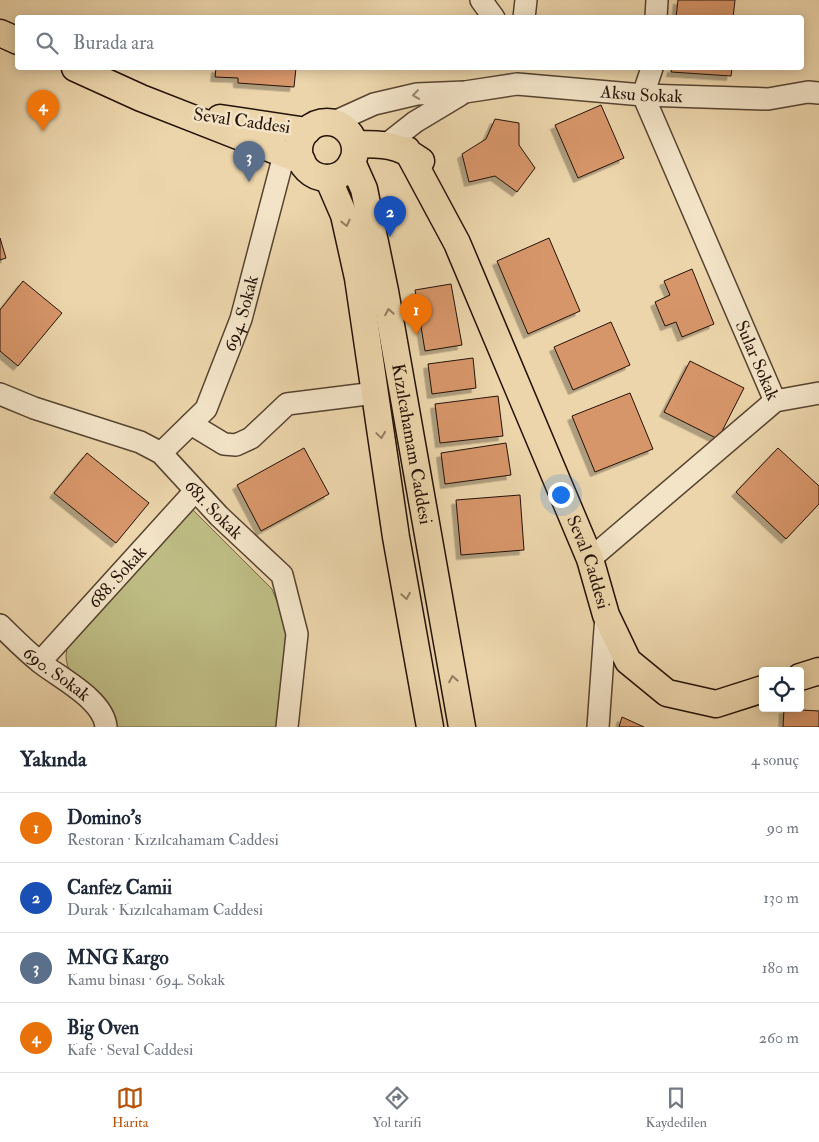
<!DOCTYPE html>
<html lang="tr">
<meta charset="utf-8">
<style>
:root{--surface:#fff;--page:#f2f2f3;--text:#1f2937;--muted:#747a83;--line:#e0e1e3;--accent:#b45309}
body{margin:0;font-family:"IM FELL Double Pica",serif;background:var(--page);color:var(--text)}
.controls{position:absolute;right:15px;bottom:15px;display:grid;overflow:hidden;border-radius:5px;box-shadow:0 2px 12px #0003}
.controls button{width:45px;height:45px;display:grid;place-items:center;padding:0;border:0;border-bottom:1px solid var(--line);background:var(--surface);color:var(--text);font:25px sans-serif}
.you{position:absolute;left:560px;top:494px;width:18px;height:18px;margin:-12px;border:4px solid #fff;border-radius:50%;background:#1a73e8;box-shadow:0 0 0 8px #1a73e833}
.badge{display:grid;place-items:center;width:32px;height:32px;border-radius:50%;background:var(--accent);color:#fff;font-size:16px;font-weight:700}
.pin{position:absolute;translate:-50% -41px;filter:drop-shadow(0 1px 2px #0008)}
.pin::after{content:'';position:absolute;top:26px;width:18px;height:15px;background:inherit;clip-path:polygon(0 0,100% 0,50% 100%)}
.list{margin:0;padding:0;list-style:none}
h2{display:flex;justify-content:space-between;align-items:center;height:65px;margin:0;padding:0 20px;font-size:21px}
h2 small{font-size:16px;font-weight:400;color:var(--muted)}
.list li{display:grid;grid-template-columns:32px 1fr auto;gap:15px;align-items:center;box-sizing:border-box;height:70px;padding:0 20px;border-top:1px solid var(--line)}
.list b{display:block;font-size:19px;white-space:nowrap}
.list p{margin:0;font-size:16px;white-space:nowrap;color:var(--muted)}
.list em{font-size:16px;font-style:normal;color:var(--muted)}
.icon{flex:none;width:28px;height:28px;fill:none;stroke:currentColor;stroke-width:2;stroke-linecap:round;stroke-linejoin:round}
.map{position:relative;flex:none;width:819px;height:727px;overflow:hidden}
.search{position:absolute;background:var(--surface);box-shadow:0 2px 12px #0003;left:15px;right:15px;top:15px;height:55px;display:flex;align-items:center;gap:12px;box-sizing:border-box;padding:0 18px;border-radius:5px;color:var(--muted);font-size:19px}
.sheet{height:345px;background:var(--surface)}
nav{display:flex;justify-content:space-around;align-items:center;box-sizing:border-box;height:70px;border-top:1px solid var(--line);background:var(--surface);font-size:14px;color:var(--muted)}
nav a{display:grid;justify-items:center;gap:2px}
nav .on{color:var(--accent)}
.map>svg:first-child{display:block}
.green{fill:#bebc84;stroke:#716746}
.building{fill:#d7966a;stroke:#241207;filter:url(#shadow)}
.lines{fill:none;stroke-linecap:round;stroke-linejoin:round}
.minor-casing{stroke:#564330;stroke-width:24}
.major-casing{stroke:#241207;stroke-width:29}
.minor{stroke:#f3e4c8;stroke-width:21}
.major{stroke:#ecd5ab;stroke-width:26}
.oneway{stroke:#968671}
.oneway2{stroke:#927d61}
.labels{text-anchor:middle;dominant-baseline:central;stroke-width:5;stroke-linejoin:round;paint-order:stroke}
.street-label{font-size:18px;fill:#241207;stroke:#f3e4c8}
</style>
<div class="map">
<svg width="819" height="727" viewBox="0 0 819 727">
<defs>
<filter id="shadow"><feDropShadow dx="-4.5" dy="4.5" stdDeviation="0" flood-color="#0004"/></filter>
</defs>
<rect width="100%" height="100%" fill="#ecd5ab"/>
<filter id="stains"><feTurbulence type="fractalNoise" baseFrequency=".004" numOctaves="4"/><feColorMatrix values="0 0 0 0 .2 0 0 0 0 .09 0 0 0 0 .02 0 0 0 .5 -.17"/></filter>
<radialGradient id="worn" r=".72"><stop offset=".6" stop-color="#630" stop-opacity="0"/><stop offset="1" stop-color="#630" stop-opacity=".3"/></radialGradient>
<path class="green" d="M191,508L272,589L290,634L277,727H111L110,707C89,690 58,675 68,645Z"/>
<g class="building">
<polygon points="678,0 735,0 733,18 676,18"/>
<polygon points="216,68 296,68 294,87 238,83 238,78 215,77"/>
<polygon points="672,68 732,68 731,76 671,72"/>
<polygon points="601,105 624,158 578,178 555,125"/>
<polygon points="495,119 519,123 519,145 535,168 517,192 495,176 469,182 462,154 486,139"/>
<polygon points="0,238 6,258 0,260"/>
<polygon points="549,238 580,311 528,334 497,261"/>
<polygon points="692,269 714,324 682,337 676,322 665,326 655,302 670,295 664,281"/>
<polygon points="23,281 62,313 18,366 0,351 0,310"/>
<polygon points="451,284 462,345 425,351 415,290"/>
<polygon points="611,322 630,365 573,390 554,347"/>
<polygon points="473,358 476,388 432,394 428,364"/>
<polygon points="690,361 744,388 718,439 664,412"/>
<polygon points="630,393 653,449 595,472 572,416"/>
<polygon points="498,396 503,436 440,443 435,404"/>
<polygon points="506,443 511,475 445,484 441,453"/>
<polygon points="304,448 329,494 261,531 237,485"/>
<polygon points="778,448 819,486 819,504 786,539 736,492"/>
<polygon points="87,453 149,503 116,543 54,493"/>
<polygon points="520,495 524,550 461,555 456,500"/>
<polygon points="784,709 819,711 819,727 783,727"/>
<polygon points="622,717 644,727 619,727"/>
</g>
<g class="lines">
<g class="minor-casing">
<g id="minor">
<polyline points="481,0 494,18"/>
<polyline points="524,18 526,0"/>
<polyline points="656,18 657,0"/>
<path id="s1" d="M643,95L775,401"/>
<polyline points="643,95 652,68"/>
<path id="s2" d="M332,123L374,104L417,94L465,92L517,84L643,95L768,99L808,92L819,93"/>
<polyline points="387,144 415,122 460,95"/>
<path id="s3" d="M0,394L34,408L140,442L161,453L219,516L282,575L297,634L287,727"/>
<polyline points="191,424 224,444 236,445 251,438 287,404 375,393"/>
<path id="s4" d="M161,453L206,409L241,319L284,155"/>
<polyline points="590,559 775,401 819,393"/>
<path id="s5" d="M0,625C13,638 26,651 41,663C60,678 104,700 106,727"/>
<path id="s6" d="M40,662L195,491"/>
<polyline points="598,727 606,615"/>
</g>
</g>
<g class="major-casing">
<g id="major">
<polyline points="0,33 18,41"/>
<polyline points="75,68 141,98 302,161"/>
<polyline points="220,118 307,131"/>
<circle cx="327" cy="150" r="28"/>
<path d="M355,144C382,144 398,144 421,161"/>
<path id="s7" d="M407,150L457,243L590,559L606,615L628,661L667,693L716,704L763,689"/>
<path id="s8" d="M352,162L364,189L385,291L462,727"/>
<polyline points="328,178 344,215 358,278 396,537 430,727"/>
<polyline points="800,677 819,671"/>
</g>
</g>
<use href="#minor" class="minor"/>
<use href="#major" class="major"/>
</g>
<defs><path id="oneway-chevron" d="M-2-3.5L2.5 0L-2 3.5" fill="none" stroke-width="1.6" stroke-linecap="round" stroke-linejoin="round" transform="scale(1.25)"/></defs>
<use class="oneway" href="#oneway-chevron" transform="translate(416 95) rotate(172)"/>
<g class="oneway2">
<use href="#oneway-chevron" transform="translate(346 223) rotate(77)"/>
<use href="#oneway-chevron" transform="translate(389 312) rotate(-100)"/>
<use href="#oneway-chevron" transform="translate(381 435) rotate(82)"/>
<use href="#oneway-chevron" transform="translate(406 596) rotate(80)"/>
<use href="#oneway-chevron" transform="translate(453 679) rotate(-100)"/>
</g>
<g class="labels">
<g class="street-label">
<text stroke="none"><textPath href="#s2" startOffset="316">Aksu Sokak</textPath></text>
<text transform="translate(242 121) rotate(8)">Seval Caddesi</text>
<text stroke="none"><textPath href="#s4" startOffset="165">694. Sokak</textPath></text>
<text stroke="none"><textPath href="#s1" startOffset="289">Sular Sokak</textPath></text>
<text stroke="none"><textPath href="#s8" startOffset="289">Kızılcahamam Caddesi</textPath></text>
<text stroke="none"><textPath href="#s3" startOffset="249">681. Sokak</textPath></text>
<text stroke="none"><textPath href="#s7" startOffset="451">Seval Caddesi</textPath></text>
<text stroke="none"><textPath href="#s6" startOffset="115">688. Sokak</textPath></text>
<text stroke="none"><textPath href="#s5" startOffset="75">690. Sokak</textPath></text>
</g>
</g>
<rect width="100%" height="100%" filter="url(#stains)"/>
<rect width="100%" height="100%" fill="url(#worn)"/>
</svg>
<div class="controls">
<button><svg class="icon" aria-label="locate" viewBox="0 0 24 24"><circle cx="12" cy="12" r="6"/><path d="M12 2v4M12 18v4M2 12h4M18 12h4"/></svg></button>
</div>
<div class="you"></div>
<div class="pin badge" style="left:416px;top:335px;background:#e8710a">1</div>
<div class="pin badge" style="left:390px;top:237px;background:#1a4fb4">2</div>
<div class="pin badge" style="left:249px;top:182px;background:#5c6f8a">3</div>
<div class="pin badge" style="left:43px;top:131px;background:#e8710a">4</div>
<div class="search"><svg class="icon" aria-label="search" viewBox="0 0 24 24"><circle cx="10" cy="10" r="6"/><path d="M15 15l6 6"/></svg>Burada ara</div>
</div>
<section class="sheet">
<h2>Yakında<small>4 sonuç</small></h2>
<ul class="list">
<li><span class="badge" style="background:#e8710a">1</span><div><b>Domino's</b><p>Restoran · Kızılcahamam Caddesi</p></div><em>90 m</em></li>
<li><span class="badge" style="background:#1a4fb4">2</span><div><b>Canfez Camii</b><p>Durak · Kızılcahamam Caddesi</p></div><em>130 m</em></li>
<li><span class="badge" style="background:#5c6f8a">3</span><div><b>MNG Kargo</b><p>Kamu binası · 694. Sokak</p></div><em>180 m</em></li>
<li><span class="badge" style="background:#e8710a">4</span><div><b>Big Oven</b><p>Kafe · Seval Caddesi</p></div><em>260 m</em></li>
</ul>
</section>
<nav>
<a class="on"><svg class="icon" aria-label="map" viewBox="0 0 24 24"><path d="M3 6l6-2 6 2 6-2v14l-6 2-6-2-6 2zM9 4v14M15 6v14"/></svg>Harita</a>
<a><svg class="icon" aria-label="directions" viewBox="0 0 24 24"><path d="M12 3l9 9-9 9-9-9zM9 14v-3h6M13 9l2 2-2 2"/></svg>Yol tarifi</a>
<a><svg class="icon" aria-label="saved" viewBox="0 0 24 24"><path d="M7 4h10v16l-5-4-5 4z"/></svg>Kaydedilen</a>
</nav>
